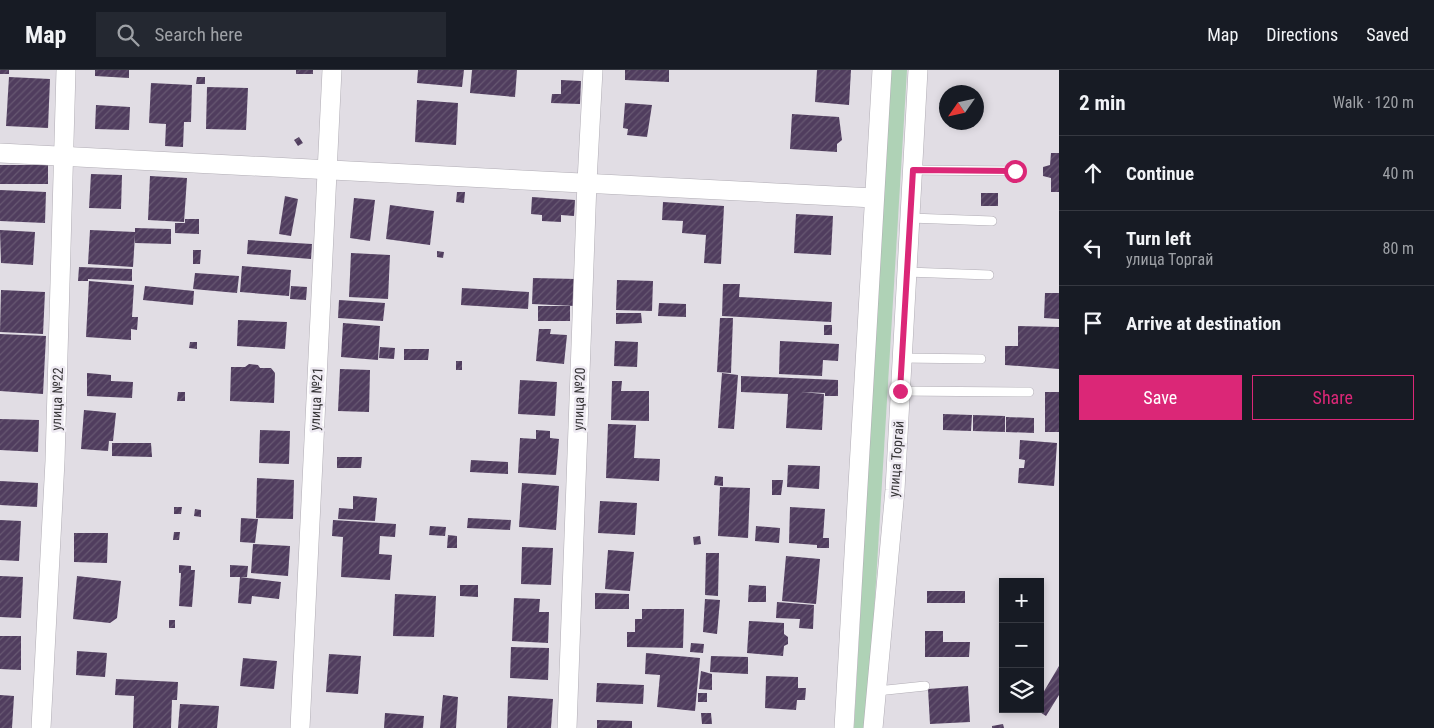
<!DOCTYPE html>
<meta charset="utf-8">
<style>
:root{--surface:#171b24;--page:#242831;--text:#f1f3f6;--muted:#9ea1a6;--line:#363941;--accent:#db2777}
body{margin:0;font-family:"Roboto Condensed",sans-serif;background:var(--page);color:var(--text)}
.controls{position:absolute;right:15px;bottom:15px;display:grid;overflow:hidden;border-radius:0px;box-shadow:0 2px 8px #0003}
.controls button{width:45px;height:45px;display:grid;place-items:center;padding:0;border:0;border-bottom:1px solid var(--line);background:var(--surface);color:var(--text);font:25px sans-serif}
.compass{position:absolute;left:939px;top:15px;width:45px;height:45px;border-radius:50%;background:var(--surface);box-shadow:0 2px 8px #0003;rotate:236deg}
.stop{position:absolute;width:15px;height:15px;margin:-11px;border:4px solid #db2777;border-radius:50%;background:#fff}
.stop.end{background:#db2777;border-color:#fff;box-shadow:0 1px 5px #0008}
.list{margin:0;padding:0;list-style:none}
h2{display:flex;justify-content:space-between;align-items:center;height:65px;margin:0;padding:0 20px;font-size:21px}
h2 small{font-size:16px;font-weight:400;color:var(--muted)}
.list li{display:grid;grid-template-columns:32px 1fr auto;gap:15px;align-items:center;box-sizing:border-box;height:75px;padding:0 20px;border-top:1px solid var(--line)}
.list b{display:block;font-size:19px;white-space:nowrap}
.list p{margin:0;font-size:16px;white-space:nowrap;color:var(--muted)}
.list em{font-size:16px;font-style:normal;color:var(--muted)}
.actions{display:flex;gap:10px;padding:15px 20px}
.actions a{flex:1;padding:11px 0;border:1px solid var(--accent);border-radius:0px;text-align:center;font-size:18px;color:var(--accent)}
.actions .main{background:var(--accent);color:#fff}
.icon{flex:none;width:28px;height:28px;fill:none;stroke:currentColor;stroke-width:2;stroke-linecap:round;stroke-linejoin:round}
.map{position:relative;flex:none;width:1059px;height:658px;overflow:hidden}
header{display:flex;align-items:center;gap:30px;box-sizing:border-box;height:70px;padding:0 25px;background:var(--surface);border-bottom:1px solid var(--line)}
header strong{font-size:24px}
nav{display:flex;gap:28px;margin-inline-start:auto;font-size:18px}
.search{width:350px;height:45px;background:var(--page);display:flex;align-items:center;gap:12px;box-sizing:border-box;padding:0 18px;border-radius:0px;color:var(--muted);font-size:19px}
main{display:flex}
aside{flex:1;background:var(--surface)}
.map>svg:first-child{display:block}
.green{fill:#afd2b6}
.building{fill:url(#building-hatch)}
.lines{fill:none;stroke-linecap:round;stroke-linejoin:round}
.service-casing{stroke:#b1adb5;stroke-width:10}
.minor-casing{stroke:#b1adb5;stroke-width:20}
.service{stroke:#fff;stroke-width:9}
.minor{stroke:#fff;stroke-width:19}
.route{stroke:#db2777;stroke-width:6}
.labels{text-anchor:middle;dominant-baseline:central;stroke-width:5;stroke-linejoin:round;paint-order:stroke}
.street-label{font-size:14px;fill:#353336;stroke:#eeeaf2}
</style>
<header>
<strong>Map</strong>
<div class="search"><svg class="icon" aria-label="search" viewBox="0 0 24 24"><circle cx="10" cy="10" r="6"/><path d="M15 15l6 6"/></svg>Search here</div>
<nav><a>Map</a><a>Directions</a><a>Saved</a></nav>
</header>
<main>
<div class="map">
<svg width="1059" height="658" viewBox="0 0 1059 658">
<defs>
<pattern id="building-hatch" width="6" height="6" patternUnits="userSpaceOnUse" patternTransform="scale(1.25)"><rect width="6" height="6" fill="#503d5e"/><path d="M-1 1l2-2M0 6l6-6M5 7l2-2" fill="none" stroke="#675872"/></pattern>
</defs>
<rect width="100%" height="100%" fill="#e1dde4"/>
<polygon class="green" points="890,0 907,0 868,644 865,658 854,658"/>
<g class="building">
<rect x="0" y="0" width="9" height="4"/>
<polygon points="95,0 129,0 129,8 95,6"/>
<rect x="296" y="0" width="17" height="4"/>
<polygon points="418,0 464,0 462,17 417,13"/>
<polygon points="472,0 517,0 515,27 470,23"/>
<polygon points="625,0 669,0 669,12 625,10"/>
<polygon points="817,0 851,0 849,35 815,32"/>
<polygon points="9,7 50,9 48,58 6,56"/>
<polygon points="197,7 205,7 205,14 196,14"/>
<polygon points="561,10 581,11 580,34 551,33 552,24 561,24"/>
<polygon points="151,13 192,15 191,52 184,52 183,77 165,76 166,54 149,53"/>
<polygon points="207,17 248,18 246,60 206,59"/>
<polygon points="417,30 458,33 456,75 415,72"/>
<polygon points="625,33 652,35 647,67 627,65 628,59 623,58"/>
<polygon points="96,35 130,37 129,60 95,59"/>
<polygon points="792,44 839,47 842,70 837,74 837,82 790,79"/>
<polygon points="299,67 303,73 298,76 294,70"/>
<polygon points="1051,83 1059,83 1059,122 1051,122 1051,108 1043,106 1043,97 1050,95"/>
<rect x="0" y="95" width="48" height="19"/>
<polygon points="91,104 122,105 121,139 89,138"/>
<polygon points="150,106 187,108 184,152 148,150"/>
<polygon points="0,120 46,122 45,153 0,151"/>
<polygon points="457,122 465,122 464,133 456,132"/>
<rect x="981" y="123" width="17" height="13"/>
<polygon points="285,126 298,129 291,166 279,164"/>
<polygon points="532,127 575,130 574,146 561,145 561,152 542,151 542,145 531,144"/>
<polygon points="354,128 375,130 370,171 350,168"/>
<polygon points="663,132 724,136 721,194 704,193 706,165 682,163 683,151 662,150"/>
<polygon points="390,135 434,141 430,175 386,169"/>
<polygon points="796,144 833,146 831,185 794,183"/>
<polygon points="185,149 199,149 199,164 175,163 175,153 185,153"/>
<polygon points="135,158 171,159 171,174 135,173 135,165 133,197 88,194 90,160 135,162"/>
<polygon points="0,160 35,162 33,195 1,193"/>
<polygon points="248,170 312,174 311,189 247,184"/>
<polygon points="193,180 201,180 200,194 193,194"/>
<polygon points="437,181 444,182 443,188 437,187"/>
<polygon points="351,183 390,185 388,229 349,227"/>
<polygon points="242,196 291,200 289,226 240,222"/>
<polygon points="79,197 132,199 132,211 88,209 88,211 78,211"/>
<polygon points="195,203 239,206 237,223 193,219"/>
<polygon points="533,208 576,209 575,236 532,234"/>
<polygon points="617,210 653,211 652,241 616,240"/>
<polygon points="89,211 134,215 132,247 138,247 137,260 131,259 131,270 86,267"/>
<polygon points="723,214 740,214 739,227 832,232 831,252 722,246"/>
<polygon points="145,216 194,221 193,235 143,230"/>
<polygon points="291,216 307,217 306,230 290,229"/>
<polygon points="462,218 529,222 528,239 461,235"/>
<polygon points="1,220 45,222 43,264 0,262"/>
<polygon points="1045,223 1059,223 1059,249 1044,248"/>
<polygon points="339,230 385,233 383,251 338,248"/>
<polygon points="659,233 686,234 686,247 658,246"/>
<rect x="538" y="236" width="32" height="15"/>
<polygon points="616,243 641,243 642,253 616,254"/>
<polygon points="720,248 733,248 731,303 717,302"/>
<polygon points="238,250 287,252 285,279 237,276"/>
<polygon points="343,253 380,256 378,290 341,287"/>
<rect x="824" y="255" width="8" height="10"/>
<polygon points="1018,256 1059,257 1059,299 1005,295 1005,276 1018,276"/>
<polygon points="539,259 551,259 550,264 567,265 564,294 536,291"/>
<polygon points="0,264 46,266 43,324 0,321"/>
<polygon points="615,271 638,272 637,297 614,296"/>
<polygon points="780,271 839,274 838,291 823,290 822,306 779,304"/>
<polygon points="190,272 197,272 197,279 189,278"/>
<polygon points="380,277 395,278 394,289 379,288"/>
<polygon points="404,279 429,279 428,290 404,290"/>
<rect x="456" y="291" width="6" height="9"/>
<polygon points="249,294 258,295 260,298 271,298 275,303 274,333 230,331 231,297 245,297"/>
<polygon points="340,299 370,300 369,342 338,341"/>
<polygon points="87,303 111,305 111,311 133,312 132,328 87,326"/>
<polygon points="722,303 738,305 734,359 718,358"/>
<polygon points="741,306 838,310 838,326 825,326 825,323 801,322 824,324 822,360 786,358 788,324 741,322"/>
<polygon points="520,310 557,312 555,346 518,344"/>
<polygon points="612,311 622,311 621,321 649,321 649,351 611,350"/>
<polygon points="178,322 185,322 185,331 177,331"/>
<rect x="1045" y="322" width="14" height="40"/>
<polygon points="84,340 116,343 113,371 109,371 108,381 81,379"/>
<polygon points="943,344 972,345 971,361 943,360"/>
<polygon points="973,345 1005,346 1005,362 973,361"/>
<polygon points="1006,347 1034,348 1034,363 1006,362"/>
<polygon points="0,349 39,350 38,382 0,380"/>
<polygon points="608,354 636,355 634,388 660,389 659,411 606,408"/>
<polygon points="260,360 290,361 289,394 259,393"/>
<polygon points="536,360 550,361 550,368 559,369 556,405 518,403 520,368 536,369"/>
<polygon points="1020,370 1057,373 1054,416 1018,413 1019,398 1024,398 1025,390 1019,389"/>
<polygon points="112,373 151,373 152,387 112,386"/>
<polygon points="337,387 362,387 361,398 337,398"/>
<polygon points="471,390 508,392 508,404 470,402"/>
<polygon points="788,395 820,396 819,419 787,417"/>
<polygon points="715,406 723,407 723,416 714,415"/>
<polygon points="257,408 294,410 293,449 256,448"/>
<polygon points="772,410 783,410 781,425 772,425"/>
<polygon points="0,411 38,413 37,437 0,435"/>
<polygon points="522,413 559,416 556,460 519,457"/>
<polygon points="720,417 750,418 748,468 718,466"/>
<polygon points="353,426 377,428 375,451 338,449 339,438 353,439"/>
<polygon points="600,431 637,433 635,465 598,463"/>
<polygon points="174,437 182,437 181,444 174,444"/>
<polygon points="790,437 825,439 823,468 829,468 829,478 817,478 817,475 789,473"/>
<polygon points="195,439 201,440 201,447 194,446"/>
<polygon points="241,448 258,449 255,473 240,472"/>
<polygon points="468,448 511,450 510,460 467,458"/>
<polygon points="0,450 21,451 19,491 0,490"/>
<polygon points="333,450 396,454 395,467 380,466 379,484 392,485 390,510 341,507 343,467 332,466"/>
<polygon points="430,456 446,457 445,466 429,465"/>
<polygon points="756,456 780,458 779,473 755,471"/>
<polygon points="174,462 180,462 179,470 173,470"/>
<polygon points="74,463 108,463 107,493 74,492"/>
<polygon points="448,465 457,466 457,478 447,478"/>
<polygon points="700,466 701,474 694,475 693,467"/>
<polygon points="253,474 290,476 288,506 251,503"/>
<polygon points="522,477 553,478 551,515 521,514"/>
<polygon points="608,480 634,482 630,521 605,519"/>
<polygon points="706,483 719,483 718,526 705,525"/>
<polygon points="786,486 820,489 816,534 782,531"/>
<polygon points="179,495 191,496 191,500 195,500 192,537 179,536 181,503 179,503"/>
<polygon points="230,495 248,496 247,507 230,507"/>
<polygon points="0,506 23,507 21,548 0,547"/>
<polygon points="77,506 121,511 117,548 110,553 73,549"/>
<polygon points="240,507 281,512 279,529 252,526 251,534 238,533"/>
<polygon points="460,515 478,515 478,527 460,526"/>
<polygon points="749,515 766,516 766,532 748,532"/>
<rect x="927" y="521" width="38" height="12"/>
<polygon points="595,523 629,524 629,539 595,539"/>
<polygon points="395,524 436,526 434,567 393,566"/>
<polygon points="514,528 540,529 539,542 549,542 548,573 512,571"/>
<polygon points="705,529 720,530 717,564 703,562"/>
<polygon points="777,532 814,535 813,559 799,558 800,549 776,548"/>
<polygon points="642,539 684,539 683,578 627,577 627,562 635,562 635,549 642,549"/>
<rect x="169" y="550" width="6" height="8"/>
<polygon points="749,551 784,553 784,564 788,567 788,574 784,576 783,586 747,583"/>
<polygon points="925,561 943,561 943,572 970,572 969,587 925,587"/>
<polygon points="0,566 21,566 21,600 0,599"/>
<polygon points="691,573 704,574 703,583 690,582"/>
<polygon points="511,577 549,578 548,610 510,608"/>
<polygon points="77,581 107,583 105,607 76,605"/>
<polygon points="646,583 700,588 695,641 657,637 660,605 645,604"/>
<polygon points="329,584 361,586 358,624 326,622"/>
<polygon points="711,586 748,587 748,604 710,602"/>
<polygon points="243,588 277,591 274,619 240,616"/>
<polygon points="1059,596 1059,625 1046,646 1035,639 1040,639 1040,628"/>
<polygon points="701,601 712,604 712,620 699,619"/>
<polygon points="766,606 798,607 798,618 806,618 805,630 797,630 796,640 765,638"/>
<polygon points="116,609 178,612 177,630 172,630 171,658 133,658 134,626 115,625"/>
<polygon points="597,613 644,615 643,634 596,632"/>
<polygon points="968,616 970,652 930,654 928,619"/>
<rect x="698" y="623" width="9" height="9"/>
<polygon points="0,625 14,626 12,658 0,658"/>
<polygon points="443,625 458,627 456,658 440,658"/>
<polygon points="508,626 553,629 551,658 507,658"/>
<polygon points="180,634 219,636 217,658 178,658"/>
<polygon points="385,643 424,646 423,658 384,658"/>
<polygon points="701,643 711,643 712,654 702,654"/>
<polygon points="597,650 632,651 632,658 597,658"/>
<polygon points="1003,654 1004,658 992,658 992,656"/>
</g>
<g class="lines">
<g class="service-casing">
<g id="service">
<polyline points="913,100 1015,101"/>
<polyline points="910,148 992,151"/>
<polyline points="907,202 989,205"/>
<polyline points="902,288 981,289"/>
<polyline points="900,321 1029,322"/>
<polyline points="877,621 925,616"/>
</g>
</g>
<g class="minor-casing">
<g id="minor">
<polyline points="0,83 874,128"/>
<polyline points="41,658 55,391 66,0"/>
<polyline points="300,658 332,0"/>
<polyline points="567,658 587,112 593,0"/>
<polyline points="844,658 882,0"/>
<polyline points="873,658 895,420 918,0"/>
</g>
</g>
<use href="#service" class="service"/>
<use href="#minor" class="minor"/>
</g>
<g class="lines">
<polyline class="route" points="900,321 913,100 1015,101"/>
</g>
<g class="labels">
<g class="street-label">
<text transform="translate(57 329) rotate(-88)">улица №22</text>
<text transform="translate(316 329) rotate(-87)">улица №21</text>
<text transform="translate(579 329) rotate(-88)">улица №20</text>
<text transform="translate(896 389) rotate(-86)">улица Торгай</text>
</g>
</g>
</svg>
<div class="controls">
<button>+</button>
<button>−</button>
<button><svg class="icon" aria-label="layers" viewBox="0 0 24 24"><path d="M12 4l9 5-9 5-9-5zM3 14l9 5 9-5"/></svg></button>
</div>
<svg class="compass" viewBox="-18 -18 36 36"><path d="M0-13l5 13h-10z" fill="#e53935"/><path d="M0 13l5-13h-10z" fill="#9ea1a6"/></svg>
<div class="stop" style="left:1015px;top:101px"></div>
<div class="stop end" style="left:900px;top:321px"></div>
</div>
<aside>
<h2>2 min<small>Walk · 120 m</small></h2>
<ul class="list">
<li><svg class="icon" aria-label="ahead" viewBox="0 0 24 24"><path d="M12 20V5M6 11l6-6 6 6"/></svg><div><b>Continue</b></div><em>40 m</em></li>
<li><svg class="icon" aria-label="left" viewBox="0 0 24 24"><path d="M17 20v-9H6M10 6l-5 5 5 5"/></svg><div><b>Turn left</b><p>улица Торгай</p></div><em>80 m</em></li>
<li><svg class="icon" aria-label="arrive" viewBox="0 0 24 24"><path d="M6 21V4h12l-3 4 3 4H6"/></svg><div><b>Arrive at destination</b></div></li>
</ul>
<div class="actions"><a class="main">Save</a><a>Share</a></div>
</aside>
</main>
